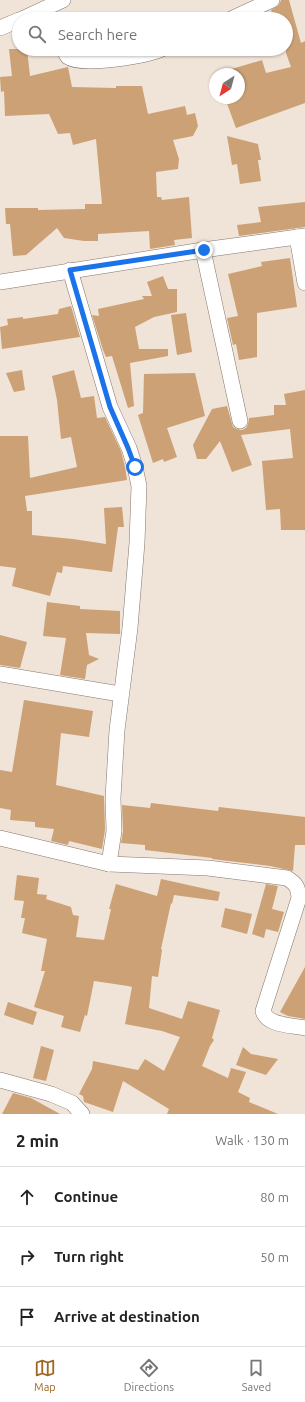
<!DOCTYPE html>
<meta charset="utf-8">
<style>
:root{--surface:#fff;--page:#f6f6f6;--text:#222;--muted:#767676;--line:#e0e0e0;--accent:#9f6724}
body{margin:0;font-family:Ubuntu,sans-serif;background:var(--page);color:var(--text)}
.compass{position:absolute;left:209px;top:68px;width:36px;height:36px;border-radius:50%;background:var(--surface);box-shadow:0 1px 3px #0004;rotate:216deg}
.stop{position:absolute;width:12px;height:12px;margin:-9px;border:3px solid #1a73e8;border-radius:50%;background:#fff}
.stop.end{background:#1a73e8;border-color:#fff;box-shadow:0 1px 4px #0008}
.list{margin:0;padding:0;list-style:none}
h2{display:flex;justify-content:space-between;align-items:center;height:52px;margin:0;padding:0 16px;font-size:17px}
h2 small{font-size:13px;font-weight:400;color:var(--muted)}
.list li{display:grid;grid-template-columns:26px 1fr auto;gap:12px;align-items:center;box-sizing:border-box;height:60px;padding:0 16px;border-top:1px solid var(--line)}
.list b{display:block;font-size:15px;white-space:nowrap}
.list em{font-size:13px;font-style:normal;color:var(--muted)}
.icon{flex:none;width:22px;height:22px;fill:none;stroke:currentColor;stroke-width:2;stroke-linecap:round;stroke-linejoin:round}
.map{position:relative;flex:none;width:305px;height:1114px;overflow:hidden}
.search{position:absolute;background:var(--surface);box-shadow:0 1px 3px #0004;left:12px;right:12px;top:12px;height:44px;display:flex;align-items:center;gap:10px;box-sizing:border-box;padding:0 14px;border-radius:22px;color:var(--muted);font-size:15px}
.sheet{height:232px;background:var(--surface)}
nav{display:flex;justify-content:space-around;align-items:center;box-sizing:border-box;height:56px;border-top:1px solid var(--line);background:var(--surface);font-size:11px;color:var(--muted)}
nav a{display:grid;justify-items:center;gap:2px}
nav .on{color:var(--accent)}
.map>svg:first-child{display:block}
.building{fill:#cca175}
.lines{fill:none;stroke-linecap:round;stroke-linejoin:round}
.minor-casing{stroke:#84786d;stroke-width:16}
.minor{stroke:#fff;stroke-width:15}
.route{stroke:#1a73e8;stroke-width:5}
</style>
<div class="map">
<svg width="305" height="1114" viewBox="0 0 305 1114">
<rect width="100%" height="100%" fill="#f0e3d7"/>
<g class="building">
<polygon points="281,0 289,0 301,43 305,41 305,103 236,128 225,98 239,98 239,74 226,74 225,71 262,60 266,73 291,67 286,53 286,19 274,19 271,10 279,5"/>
<polygon points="9,49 27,49 30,76 68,67 72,87 116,88 116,86 142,86 148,114 185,106 187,115 195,113 198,126 193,136 173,140 179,159 178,169 156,172 157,197 161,197 162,200 189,197 192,238 174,240 175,245 150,249 149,231 98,234 98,241 84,241 64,238 57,228 26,255 13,256 10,224 6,224 5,208 38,208 38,210 85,209 85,204 102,204 96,139 73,145 70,133 58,134 49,114 5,116 4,91 1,92 0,77 12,76"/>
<polygon points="227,136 258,144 261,160 258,160 261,181 240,184 237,164 232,165"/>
<polygon points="305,202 305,227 239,236 237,225 261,222 258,207"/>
<polygon points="290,258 297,307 257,313 257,357 239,360 236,344 233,345 227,318 238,316 228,274 262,266 261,262"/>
<polygon points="163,276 168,289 177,289 177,312 154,317 135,327 139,349 168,349 168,356 130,363 134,406 128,408 112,356 106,357 103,350 92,315 99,316 98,309 144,299 142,296 152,296 147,282"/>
<polygon points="71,306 80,337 2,349 0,327 8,325 7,319 23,317 23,319 58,314 59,309"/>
<polygon points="186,313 192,352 177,355 171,315"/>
<polygon points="22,370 25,390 14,392 6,373"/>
<polygon points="74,370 81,398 94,396 97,418 105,417 121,451 125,467 127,480 25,496 27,511 32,511 32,535 73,539 106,544 104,508 122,507 124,527 118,527 112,572 63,566 62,573 57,572 50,596 12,586 16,568 0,566 0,436 28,436 30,478 77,467 71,437 61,439 57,400 52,376"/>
<polygon points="195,373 205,416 167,428 177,457 164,462 163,459 153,463 138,415 143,413 144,374"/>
<polygon points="305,390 305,530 281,530 280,509 266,510 262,461 293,458 290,429 241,435 252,465 232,472 220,441 206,459 197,459 193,445 212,409 227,406 233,427 237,429 242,430 246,428 248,424 249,418 274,415 274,405 286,405 284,394"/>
<polygon points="47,602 80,606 80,609 120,611 120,634 86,633 89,655 99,659 87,665 85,679 60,675 66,638 43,636"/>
<polygon points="0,635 27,642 20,668 0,665"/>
<polygon points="24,700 93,711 89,737 61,733 56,785 104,796 105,830 102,849 69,841 68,845 51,841 54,829 35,827 35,822 10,820 11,810 0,808 0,770 12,772"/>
<polygon points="151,803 218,811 219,807 305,817 305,845 295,845 293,871 270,866 212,859 212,858 145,850 145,845 121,843 123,831 122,805 150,808"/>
<polygon points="17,875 39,878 37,894 47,895 46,899 71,907 73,915 79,916 76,937 104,940 111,909 109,909 116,884 157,896 161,879 220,892 218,901 174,895 172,904 171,903 161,949 162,950 158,977 152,976 149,1008 182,1019 188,1001 220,1010 212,1038 214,1040 210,1046 202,1066 228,1078 231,1068 246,1072 238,1092 250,1098 249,1102 278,1114 167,1114 169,1109 123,1081 113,1112 84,1102 83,1096 79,1094 92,1069 93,1061 138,1070 145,1059 164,1071 180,1037 162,1031 125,1024 132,987 128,986 94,981 87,1016 85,1015 80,1032 61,1027 64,1016 34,1007 45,971 41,971 47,939 22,933 25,918 21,918 24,901 14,900"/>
<polygon points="266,884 278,886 272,909 284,912 278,932 266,929 264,938 252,934"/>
<polygon points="225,908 252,914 247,934 221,927"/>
<polygon points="305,967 305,1019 288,1016 280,1012"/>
<polygon points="8,1002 37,1012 33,1025 4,1015"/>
<polygon points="41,1046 54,1050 46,1081 33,1078"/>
<polygon points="243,1047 251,1054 278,1059 266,1075 236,1065"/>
<polygon points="13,1093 31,1098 60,1114 2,1114"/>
</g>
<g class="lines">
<g class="minor-casing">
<g id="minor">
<polyline points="22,19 63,0"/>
<polyline points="231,19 272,0"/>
<polyline points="0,28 19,20"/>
<path d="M64,49C65,52 66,55 68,57C82,67 146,56 162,49"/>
<polyline points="297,237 305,283"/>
<polyline points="203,250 240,421"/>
<polyline points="70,270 110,407 129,448 135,467 139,486 137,543 130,628 117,730 113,798 114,831 109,864"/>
<polyline points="0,282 203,250 305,236"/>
<polyline points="0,674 120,694"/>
<path d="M0,838L109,864L208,868L287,878C296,884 298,886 299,898L263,1011C267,1026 292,1025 305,1028"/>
<polyline points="0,1080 51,1094 72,1103 82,1114"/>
</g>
</g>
<use href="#minor" class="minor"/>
</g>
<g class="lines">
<polyline class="route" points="135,467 128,448 110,407 70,270 204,250"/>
</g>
</svg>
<svg class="compass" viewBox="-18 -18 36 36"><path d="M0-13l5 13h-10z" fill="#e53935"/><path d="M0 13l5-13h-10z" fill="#767676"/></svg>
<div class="stop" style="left:135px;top:467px"></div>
<div class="stop end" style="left:204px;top:250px"></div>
<div class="search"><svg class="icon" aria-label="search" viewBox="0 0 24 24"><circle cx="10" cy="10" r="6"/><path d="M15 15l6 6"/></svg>Search here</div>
</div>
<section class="sheet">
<h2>2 min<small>Walk · 130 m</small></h2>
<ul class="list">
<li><svg class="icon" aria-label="ahead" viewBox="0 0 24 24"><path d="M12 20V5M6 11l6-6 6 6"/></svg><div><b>Continue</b></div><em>80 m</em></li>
<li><svg class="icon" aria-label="right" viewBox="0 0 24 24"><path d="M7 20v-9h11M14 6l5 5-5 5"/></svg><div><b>Turn right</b></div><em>50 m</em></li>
<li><svg class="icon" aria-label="arrive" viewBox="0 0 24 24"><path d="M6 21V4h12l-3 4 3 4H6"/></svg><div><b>Arrive at destination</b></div></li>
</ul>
</section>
<nav>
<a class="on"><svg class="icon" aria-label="map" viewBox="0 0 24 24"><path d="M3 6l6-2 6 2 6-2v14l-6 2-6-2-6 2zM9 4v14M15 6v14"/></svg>Map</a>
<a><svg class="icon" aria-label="directions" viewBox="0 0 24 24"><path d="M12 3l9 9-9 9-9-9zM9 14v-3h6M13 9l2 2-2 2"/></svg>Directions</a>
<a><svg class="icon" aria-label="saved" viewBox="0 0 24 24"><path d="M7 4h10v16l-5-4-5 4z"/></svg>Saved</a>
</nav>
